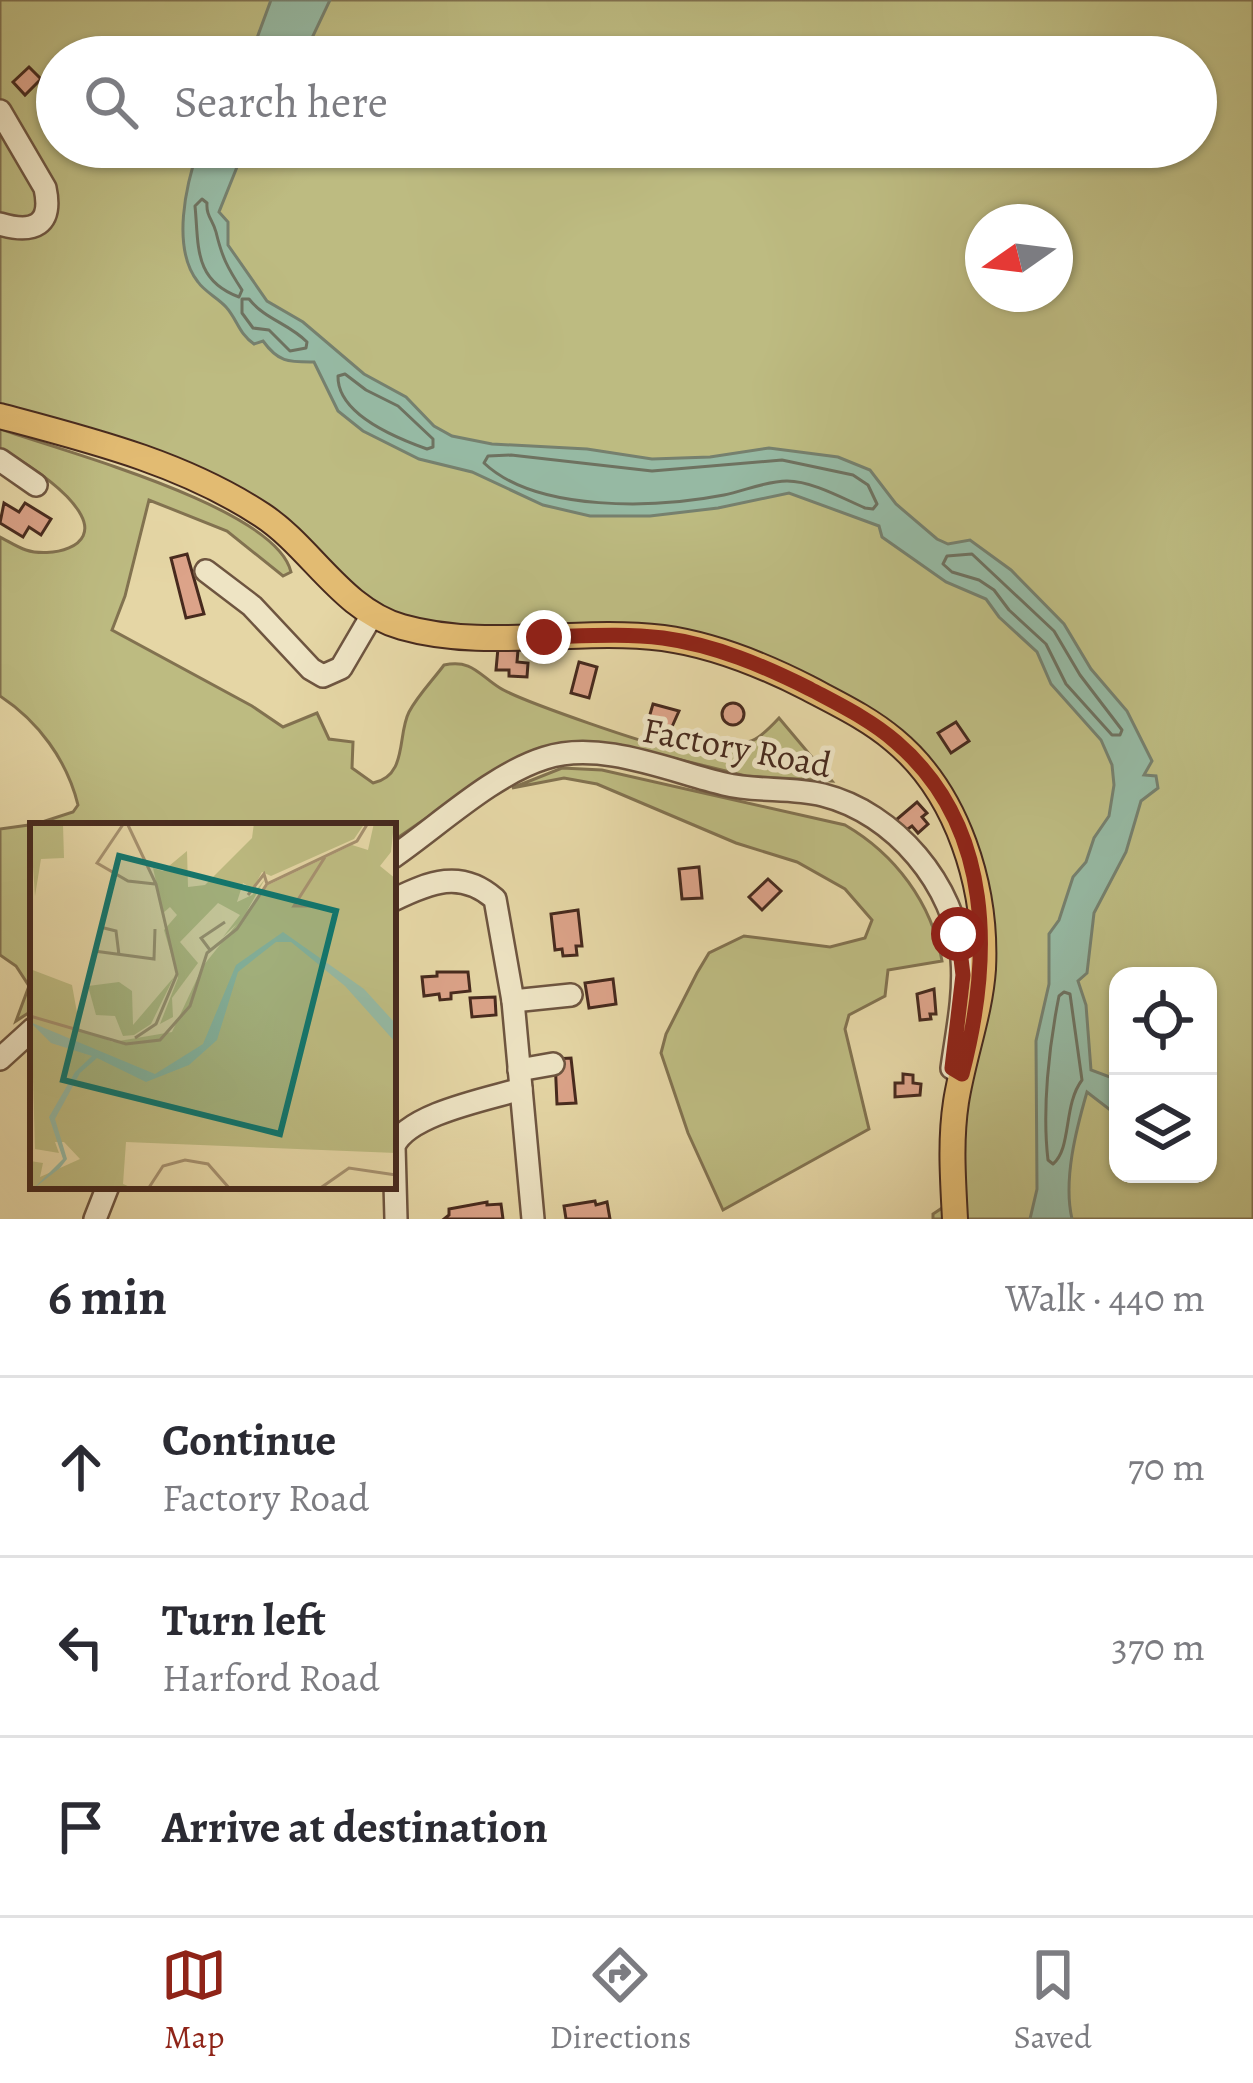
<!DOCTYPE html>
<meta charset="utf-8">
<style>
:root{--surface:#fff;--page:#f2f2f3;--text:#2b2b33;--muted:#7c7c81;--line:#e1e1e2;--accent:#8f2418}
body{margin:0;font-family:Alegreya,serif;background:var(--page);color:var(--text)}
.controls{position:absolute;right:36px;bottom:36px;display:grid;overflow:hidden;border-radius:24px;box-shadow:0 3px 9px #0004}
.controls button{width:108px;height:108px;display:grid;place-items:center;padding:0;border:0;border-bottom:3px solid var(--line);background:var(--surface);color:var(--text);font:60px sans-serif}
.compass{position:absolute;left:965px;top:204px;width:108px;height:108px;border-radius:50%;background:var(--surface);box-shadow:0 3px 9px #0004;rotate:256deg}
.stop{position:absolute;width:36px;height:36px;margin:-27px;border:9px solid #8f2418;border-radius:50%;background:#fff}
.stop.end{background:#8f2418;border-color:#fff;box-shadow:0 3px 12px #0008}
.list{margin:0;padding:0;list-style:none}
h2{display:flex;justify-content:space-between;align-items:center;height:156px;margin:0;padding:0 48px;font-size:51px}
h2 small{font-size:39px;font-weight:400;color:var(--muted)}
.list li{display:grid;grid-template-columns:78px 1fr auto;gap:36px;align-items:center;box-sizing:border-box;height:180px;padding:0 48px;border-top:3px solid var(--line)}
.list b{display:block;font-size:45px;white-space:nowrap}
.list p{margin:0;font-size:39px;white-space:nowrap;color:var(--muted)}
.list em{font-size:39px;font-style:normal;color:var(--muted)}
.icon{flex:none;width:66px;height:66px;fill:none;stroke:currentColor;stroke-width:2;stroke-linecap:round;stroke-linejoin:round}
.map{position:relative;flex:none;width:1253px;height:1219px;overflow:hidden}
.search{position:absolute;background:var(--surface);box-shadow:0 3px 9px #0004;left:36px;right:36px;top:36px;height:132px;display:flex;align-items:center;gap:30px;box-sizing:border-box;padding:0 42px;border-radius:66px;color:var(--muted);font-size:45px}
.sheet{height:696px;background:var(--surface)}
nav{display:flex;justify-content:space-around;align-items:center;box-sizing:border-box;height:168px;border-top:3px solid var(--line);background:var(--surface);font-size:33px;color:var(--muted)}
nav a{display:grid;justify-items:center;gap:6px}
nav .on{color:var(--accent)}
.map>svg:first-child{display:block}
.green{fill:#bdbb81;stroke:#827250;stroke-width:3;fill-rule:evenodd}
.water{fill:#96b9a3;stroke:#76806e;stroke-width:3}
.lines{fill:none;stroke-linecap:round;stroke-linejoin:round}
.shore{stroke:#6e7260;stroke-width:3}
.building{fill:#dca389;stroke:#472a1e;stroke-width:3}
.minor-casing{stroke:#6e5540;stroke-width:26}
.major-casing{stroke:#472a1e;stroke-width:28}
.minor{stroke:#eee4c4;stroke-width:21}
.major{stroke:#e2bb72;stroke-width:24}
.route{stroke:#8f2418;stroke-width:15}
.labels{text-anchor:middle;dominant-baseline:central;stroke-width:10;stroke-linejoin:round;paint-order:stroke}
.street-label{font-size:36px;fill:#472a1e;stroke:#eee4c4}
.inset-road{fill:none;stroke:#a6916f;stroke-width:3}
.view{fill:#0f766e;fill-opacity:0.15;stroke:#0f766e;stroke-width:6}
.inset-edge{fill:none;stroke:#472a1e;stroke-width:6}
</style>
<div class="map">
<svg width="1253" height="1219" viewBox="0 0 1253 1219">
<rect width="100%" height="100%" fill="#e5d6a5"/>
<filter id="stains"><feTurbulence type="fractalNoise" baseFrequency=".00167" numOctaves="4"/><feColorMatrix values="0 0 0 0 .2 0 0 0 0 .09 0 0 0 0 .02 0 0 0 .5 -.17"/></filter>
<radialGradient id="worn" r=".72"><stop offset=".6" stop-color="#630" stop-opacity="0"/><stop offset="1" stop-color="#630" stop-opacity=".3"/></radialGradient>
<g class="green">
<path d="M0,0H1253V1219H933V1214L948,1204L990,959L925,760L743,650L427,624L381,610L279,518L0,408ZM57,57H1196V147H57ZM983,222H1055V294H983ZM1118,976H1208V1174H1118Z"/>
<path d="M0,429C61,451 276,507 291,572L283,576L227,531L149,500L125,596L112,630L252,706L283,727L317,713L329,739L353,742L352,768L373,783C408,776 397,735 409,712C418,695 433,680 444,665C472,659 479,675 500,688C519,700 660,750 678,749C687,748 696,741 705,740C747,733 740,760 779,718L832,781L746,776L620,745L566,744L499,768L393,841V826H33V1010L16,1021L29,986L16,966L0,955V829L36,824L73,812L78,805C67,760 38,721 0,696V537C8,541 17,547 26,550C49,558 99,548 81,515C68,490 24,462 0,448Z"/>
<path d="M562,768L602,770L845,825C895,854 932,903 942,961L888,970L885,996L849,1015L845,1029L869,1129L723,1210L688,1133L661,1053L666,1034L697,973L709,953L744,936L830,947L865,938L872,920L845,889L797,862L736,843L597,784L564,778L512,788Z"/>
</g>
<g class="water">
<polygon points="271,0 330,0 303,57 250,57"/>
<path d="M199,147H245L219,212L228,222V245L267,301L303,322L364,374L406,397L434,426L452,436L492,444L587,449L652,459L710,457L769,448L838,457L870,470L896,504L937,539L948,544L970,540L1011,570L1064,624L1091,669L1127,711L1152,761L1144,775L1156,776L1158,788L1141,801L1126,852L1094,913L1087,973L1078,981L1086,1005L1091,1070L1118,1080V1116L1087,1092C1076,1130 1063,1180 1072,1219H1030L1037,1189L1036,1041L1049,984V934L1059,920L1073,877L1086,862L1094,838L1109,816L1114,785L1112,765L1101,740L1051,684L1037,652L999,617L986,599L946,582L882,537L879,526L789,493L718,508L650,516H590L543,505L472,472L419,459L363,431L338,411L314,362C289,362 279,363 263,341L254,344C239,334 237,319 226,307C218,298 205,292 198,282C171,248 186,184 199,147Z"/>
</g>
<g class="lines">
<g class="shore">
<path d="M202,199L207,203C206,216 213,220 216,232C222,257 227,267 242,290L239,297C193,280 199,245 195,206Z"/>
<path d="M242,299H249C266,320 288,323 307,342L306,348L290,351L269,330L253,328L242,313Z"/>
<path d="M345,374L366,390L398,406L433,439V447L427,449C396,438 337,414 338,376Z"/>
<path d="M511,455L652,471L782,460L853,475L868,485L877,504L873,509L865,508C842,498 812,481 787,481C766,481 744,491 724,495C657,508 537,513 484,463L488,456Z"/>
<polygon points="972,554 1054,631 1080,675 1122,730 1120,735 1112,735 1066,684 1046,644 1009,610 994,590 979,580 952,572 943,564 947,556"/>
<path d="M1064,992L1070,994L1082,1080C1063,1105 1072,1148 1053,1164L1048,1160C1042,1109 1049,1046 1059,996Z"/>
</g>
</g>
<g class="building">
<polygon points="29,67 41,79 25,95 13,82"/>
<polygon points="4,503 19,512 25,503 51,519 41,535 29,527 23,537 0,523"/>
<polygon points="187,554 204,614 186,618 171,558"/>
<polygon points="498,648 518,650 517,662 528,663 527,677 509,676 509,670 496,670"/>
<polygon points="579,662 597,667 589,698 571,693"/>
<circle cx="733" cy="714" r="11"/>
<polygon points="653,704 679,711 671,729 648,721"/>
<polygon points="956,722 969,741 951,753 938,733"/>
<polygon points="917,802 927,813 922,817 928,824 918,833 912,826 905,831 896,820"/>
<polygon points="699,867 702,898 682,899 679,869"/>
<polygon points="768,879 781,891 762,910 749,897"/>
<polygon points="578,910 582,946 576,946 577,955 563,956 562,949 555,950 551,914"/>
<polygon points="437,972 468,972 470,991 451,993 451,999 440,1000 439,994 424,996 422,977 437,976"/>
<polygon points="613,979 616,1004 589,1008 585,983"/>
<polygon points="934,989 936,1014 930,1014 931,1019 920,1020 917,994"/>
<polygon points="495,997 496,1015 472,1017 470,998"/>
<polygon points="571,1058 576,1103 557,1104 555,1059"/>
<polygon points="903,1074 913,1075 913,1083 921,1084 920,1095 895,1097 895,1083 903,1083"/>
<polygon points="595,1201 596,1205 607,1202 610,1219 566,1219 564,1206"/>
<polygon points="487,1202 487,1205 501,1204 503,1219 444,1219 449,1215 449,1209"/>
</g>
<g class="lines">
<g class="minor-casing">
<g id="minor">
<path d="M0,111L45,188C53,225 34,234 0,224"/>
<polyline points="0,460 36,485"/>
<polyline points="206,571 252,606 311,669 323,676 341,668 372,615"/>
<path d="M393,857C438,826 493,774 545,758C601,740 670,771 724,784C756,792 790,787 823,795C895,813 955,885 962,959C965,995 957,1032 952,1068L962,1074"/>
<path d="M393,900C430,882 461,869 495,899L513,1001L533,1219"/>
<polyline points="513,1001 571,995"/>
<polyline points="0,1059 33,1029"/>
<polyline points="519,1070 553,1064"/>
<polyline points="95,1219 108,1186"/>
<path d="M396,1219L394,1146C408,1114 488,1099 521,1089"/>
</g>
</g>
<g class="major-casing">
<path id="major" d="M0,416C90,440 183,463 262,515C311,547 342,610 402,627C486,651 577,627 663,638C714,645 763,665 808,688C838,704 868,718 894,740C958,793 987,887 983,969C980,1014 963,1057 956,1102C950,1141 953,1180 955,1219"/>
</g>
<use href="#minor" class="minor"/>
<use href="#major" class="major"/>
</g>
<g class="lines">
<path class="route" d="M544,637C583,636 624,633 663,638C715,645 764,666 810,689C840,705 871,720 896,742C995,827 992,959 962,1074L952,1068L963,975L958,934"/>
</g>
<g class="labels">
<g class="street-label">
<text transform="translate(737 747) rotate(11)">Factory Road</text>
</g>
</g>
<g transform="translate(30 823)">
<rect width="366" height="366" fill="#e5d6a5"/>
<path d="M224,0H335L324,16L241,53L232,49L223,66L213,60L207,79L222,72L235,56L213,95L193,114L210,92L188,80L150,119L168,140L142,175L143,194L130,201L148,155L134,107L147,92L140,84L133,90L123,45L133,48L157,28L158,64L175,62L222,15ZM344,0H364L361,29L350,43L366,56V330L96,319L93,361L105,366H0V338L13,340L10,354L50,336L34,319H25L29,330L5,326L0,146L42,162L50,206L83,219L142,209L173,143L238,62L322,22L338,27ZM0,1H33L34,35L11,36L5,73ZM144,154L121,201L104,212L93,213L85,193L66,192L58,163L89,159L102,168L103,202Z" fill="#bdbb81"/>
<path d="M253,109L334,166L365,200L366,220L315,163L261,119H246L208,149L187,217L159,242L116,259L67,235L50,250L25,296L37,336L30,345L3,366L33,336L19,294L45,249L62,233L21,220L0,199L125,251L173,221L206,142Z" fill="#96b9a3"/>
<path class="inset-road" d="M94,0L67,40L98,58L125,61M97,0L126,61L147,151L126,201L105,215M218,72L234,51L237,61M287,83H264L295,34M70,104L86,108L89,132M180,127L171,115L195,99M64,128L124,136L125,106M0,193L96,221L130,217L160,183L177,130L207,106L237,61L327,18L338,0M118,366L133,343L155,337L178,341L200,366M289,366L319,345L366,352"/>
<path class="view" d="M89,33L306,88L250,311L33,257Z"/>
<rect width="366" height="366" class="inset-edge"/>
</g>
<rect width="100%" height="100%" filter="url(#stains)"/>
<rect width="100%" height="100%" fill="url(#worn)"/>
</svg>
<div class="controls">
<button><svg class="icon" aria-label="locate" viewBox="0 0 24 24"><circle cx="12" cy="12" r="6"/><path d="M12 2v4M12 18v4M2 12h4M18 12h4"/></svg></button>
<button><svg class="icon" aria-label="layers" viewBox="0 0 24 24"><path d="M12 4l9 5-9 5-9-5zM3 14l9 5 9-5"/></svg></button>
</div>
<svg class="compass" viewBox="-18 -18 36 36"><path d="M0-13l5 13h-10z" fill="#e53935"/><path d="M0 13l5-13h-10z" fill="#7c7c81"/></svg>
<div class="stop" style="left:958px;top:934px"></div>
<div class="stop end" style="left:544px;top:637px"></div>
<div class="search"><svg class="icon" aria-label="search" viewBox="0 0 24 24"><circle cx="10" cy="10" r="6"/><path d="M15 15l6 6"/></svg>Search here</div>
</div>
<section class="sheet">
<h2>6 min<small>Walk · 440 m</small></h2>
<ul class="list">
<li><svg class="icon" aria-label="ahead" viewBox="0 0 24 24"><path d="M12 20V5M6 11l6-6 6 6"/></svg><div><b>Continue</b><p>Factory Road</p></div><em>70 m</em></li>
<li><svg class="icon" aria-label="left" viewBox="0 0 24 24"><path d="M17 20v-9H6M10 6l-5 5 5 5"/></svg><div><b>Turn left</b><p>Harford Road</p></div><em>370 m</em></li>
<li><svg class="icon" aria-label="arrive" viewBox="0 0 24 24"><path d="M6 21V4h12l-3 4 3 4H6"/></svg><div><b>Arrive at destination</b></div></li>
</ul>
</section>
<nav>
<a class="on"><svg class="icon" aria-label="map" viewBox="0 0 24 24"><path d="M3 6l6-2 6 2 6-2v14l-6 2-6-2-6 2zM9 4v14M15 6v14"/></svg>Map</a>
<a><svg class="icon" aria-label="directions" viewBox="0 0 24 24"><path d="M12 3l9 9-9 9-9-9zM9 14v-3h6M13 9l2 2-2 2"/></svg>Directions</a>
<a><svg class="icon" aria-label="saved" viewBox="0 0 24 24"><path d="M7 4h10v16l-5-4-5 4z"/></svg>Saved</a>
</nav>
